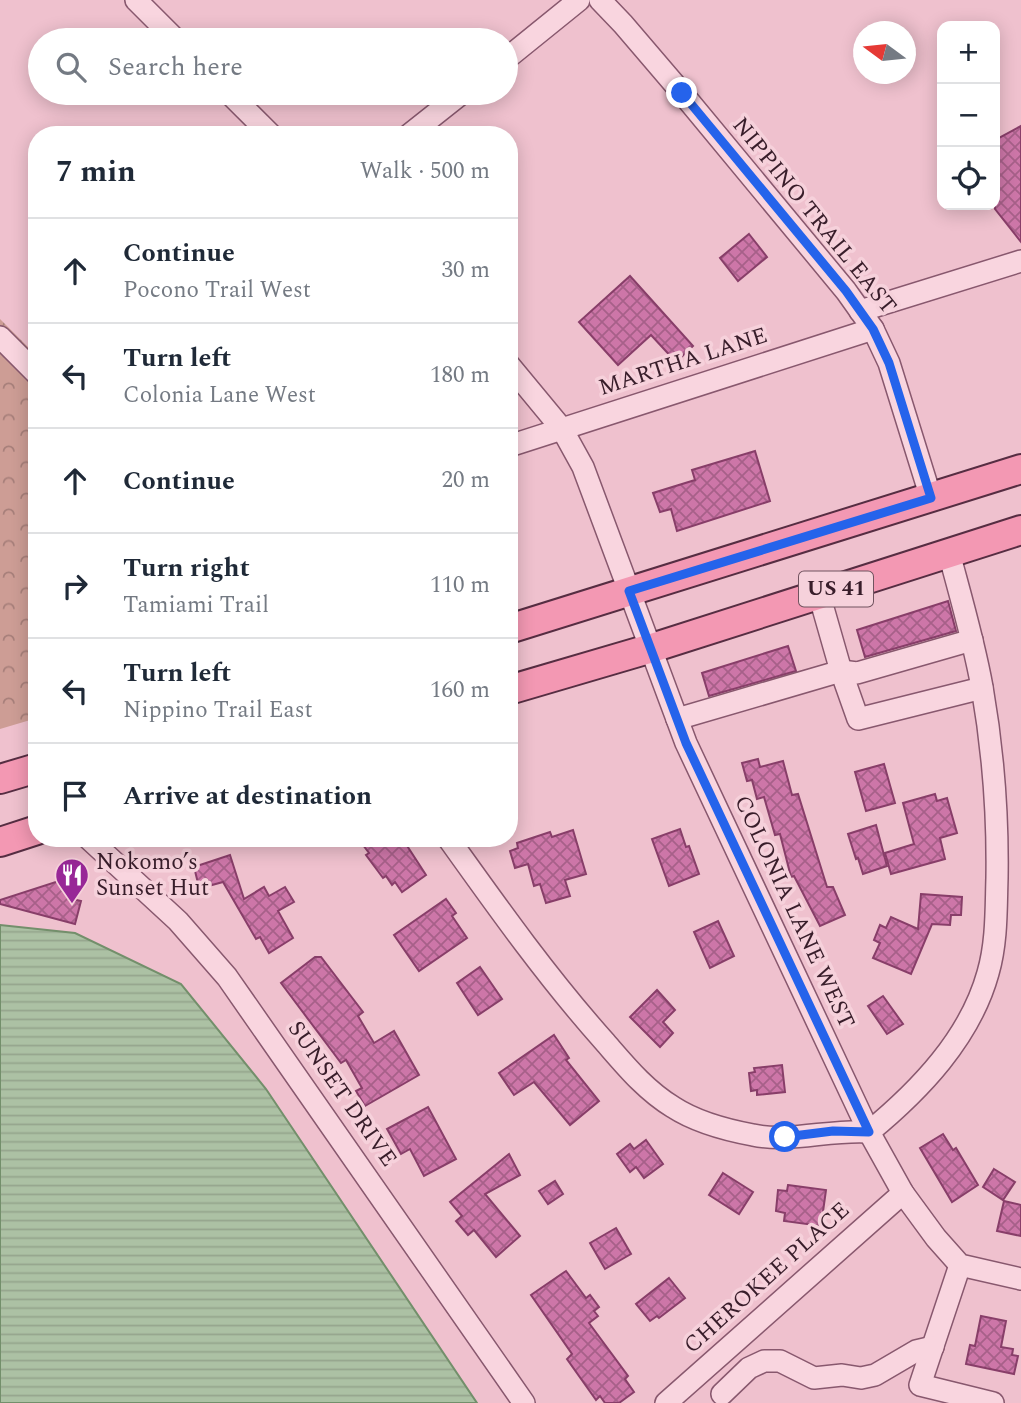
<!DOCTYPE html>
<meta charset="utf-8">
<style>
:root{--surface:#fff;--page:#f2f2f3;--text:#1f2937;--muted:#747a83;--line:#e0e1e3}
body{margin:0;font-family:Spectral,serif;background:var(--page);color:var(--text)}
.controls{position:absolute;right:21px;top:21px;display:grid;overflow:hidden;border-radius:14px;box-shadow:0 4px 18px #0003}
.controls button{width:63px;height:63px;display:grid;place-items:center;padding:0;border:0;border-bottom:2px solid var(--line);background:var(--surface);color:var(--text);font:35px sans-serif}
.compass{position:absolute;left:853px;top:21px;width:63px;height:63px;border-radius:50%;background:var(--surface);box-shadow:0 4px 18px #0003;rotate:285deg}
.stop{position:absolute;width:21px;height:21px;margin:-16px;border:5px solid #2563eb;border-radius:50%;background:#fff}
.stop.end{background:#2563eb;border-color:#fff;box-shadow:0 2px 7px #0008}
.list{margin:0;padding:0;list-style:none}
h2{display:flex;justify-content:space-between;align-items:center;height:91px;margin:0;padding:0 28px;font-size:30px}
h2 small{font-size:23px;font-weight:400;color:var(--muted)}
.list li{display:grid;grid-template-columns:46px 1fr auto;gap:21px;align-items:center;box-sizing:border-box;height:105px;padding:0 28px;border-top:2px solid var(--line)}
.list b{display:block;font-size:26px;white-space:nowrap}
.list p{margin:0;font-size:23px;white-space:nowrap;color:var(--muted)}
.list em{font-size:23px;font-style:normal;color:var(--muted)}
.icon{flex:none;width:38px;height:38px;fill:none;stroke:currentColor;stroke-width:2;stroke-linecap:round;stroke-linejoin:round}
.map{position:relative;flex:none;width:1021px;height:1403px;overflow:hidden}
.search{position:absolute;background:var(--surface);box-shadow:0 4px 18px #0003;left:28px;top:28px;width:490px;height:77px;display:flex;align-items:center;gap:18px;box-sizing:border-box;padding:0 24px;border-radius:38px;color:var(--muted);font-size:26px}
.panel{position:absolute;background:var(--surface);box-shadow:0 4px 18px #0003;left:28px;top:126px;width:490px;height:721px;border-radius:28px}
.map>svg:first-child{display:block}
.forest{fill:url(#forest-crowns)}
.water{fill:url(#water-rules);stroke:#738f6b;stroke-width:2}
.building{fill:url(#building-cross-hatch);stroke:#883e69;stroke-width:2}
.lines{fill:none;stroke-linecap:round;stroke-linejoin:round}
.minor-casing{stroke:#88586e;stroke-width:24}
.major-casing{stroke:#562d42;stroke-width:32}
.minor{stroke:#f9d5df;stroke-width:21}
.major{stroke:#f398b3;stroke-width:28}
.route{stroke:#2563eb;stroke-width:9}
.labels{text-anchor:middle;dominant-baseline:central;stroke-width:7;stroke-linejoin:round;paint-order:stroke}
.shield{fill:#f6d1db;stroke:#71535f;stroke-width:2}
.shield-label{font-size:21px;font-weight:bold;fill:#381d2a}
.street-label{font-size:23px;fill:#381d2a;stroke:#f6d1db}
.poi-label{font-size:23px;fill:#381d2a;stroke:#f6d1db;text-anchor:start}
</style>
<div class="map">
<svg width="1021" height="1403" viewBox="0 0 1021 1403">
<defs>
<pattern id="forest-crowns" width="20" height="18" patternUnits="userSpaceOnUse" patternTransform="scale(1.75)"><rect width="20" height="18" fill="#cd9d95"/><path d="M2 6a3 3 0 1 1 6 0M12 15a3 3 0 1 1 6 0" fill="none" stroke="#a77f7a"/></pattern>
<pattern id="water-rules" width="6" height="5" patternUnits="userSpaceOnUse" patternTransform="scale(1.75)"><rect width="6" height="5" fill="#acc1a4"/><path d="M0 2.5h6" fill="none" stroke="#95a58d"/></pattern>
<pattern id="building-cross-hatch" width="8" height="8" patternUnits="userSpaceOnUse" patternTransform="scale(1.75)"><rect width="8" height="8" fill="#cd76a8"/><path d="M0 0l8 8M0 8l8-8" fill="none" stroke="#a76089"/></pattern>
</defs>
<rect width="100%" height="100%" fill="#efc1ce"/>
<polygon class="forest" points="0,319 37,356 37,718 0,729"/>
<polygon class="water" points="0,925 75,933 181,984 266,1089 477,1403 0,1403"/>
<g class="building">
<polygon points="1021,126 1021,242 995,209 995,140"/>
<polygon points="749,234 767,257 738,281 720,258"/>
<polygon points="630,276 693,346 676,362 651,335 618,365 579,322"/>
<polygon points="755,451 770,501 677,531 671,509 660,512 653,493 695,480 692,470"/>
<polygon points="948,601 956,631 865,657 857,630"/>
<polygon points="788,646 796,671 709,696 702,673"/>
<polygon points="758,759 760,767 783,761 792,795 798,794 827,887 833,887 845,915 820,926 794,876 791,877 780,834 775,835 764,797 757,799 752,780 747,781 742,763"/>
<polygon points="884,764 895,803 866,811 855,772"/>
<polygon points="935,794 937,801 947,798 957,833 940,838 945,859 891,874 885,853 914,844 903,803"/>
<polygon points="876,825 887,866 863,874 858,858 856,859 848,834"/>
<polygon points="680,829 686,847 689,846 699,874 669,886 652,839"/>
<polygon points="573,830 586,874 565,880 570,896 546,903 540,884 534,886 528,864 515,868 510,851 518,848 517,843 550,832 552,837"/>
<polygon points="372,838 402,838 426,875 402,892 395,882 392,885 386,876 383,878 366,855 369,853 363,845"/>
<polygon points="230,855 244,899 264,887 269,896 285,887 294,902 278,911 293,938 269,953 260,937 256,939 223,882 201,888 198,883 194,867"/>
<polygon points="65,879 76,882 72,899 81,901 75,924 0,904 0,900"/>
<polygon points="921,894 962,897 961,915 951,915 950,925 932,924 911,974 873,958 880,943 874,940 880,925 886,928 891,917 918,929"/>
<polygon points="446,899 456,913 452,916 467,938 419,971 394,935"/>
<polygon points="718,921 734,956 710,968 694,932"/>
<polygon points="315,957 321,957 363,1012 358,1016 374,1043 394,1031 419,1075 365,1106 356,1091 362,1088 346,1060 341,1063 281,983"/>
<polygon points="480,967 502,999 478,1015 457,983"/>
<polygon points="657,990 675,1010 663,1022 673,1033 660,1047 630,1017"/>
<polygon points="883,996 903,1024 887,1034 868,1006"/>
<polygon points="554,1035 569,1058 566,1060 599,1101 570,1125 534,1082 514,1095 499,1073"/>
<polygon points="782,1065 785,1092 757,1095 757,1090 751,1091 749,1073 755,1072 754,1068"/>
<polygon points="428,1107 456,1159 424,1176 410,1149 401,1154 387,1129"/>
<polygon points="943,1134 953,1150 956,1148 978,1185 952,1202 920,1148"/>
<polygon points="646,1140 663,1164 644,1178 636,1167 630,1172 617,1154 630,1144 634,1149"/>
<polygon points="509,1154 520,1175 485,1194 520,1236 496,1257 474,1230 468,1235 456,1221 462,1216 450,1202"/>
<polygon points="994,1169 1015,1182 1003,1200 983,1187"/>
<polygon points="723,1173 753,1192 739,1214 709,1195"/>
<polygon points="555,1181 563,1194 548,1204 539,1191"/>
<polygon points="788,1185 826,1190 821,1226 784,1221 785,1213 776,1211 778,1190 787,1191"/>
<polygon points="1004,1201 1021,1205 1021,1236 997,1231"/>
<polygon points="616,1228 631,1254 605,1269 590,1243"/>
<polygon points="566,1271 586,1298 590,1295 599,1307 594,1311 598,1316 589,1323 628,1376 625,1379 634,1392 619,1403 605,1403 600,1396 596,1400 567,1359 572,1354 531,1295"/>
<polygon points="669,1278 685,1298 659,1318 657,1316 650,1321 636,1304"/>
<polygon points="981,1316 1006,1321 1001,1347 1013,1349 1012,1355 1018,1356 1014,1374 966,1364 970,1345 975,1346"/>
</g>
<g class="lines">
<g class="minor-casing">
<g id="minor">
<polyline points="136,0 176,40"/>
<polyline points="600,0 623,24 682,93 846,291 873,329 889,363 931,498"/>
<polyline points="506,59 579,0"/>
<polyline points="229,93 271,135"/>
<polyline points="409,135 462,93"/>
<polyline points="860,311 1021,261"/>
<polyline points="0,337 37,374"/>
<polyline points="509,365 562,429 583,467 686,743 869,1132 903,1193 936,1238 960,1265 1021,1279"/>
<polyline points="509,446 873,329"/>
<polyline points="972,640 857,673 841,671 858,719 982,688"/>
<polyline points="677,719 841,671 819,594"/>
<polyline points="88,838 178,921 227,977 524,1403"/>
<path d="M448,838C498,908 547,977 604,1041C625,1065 645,1090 673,1107C696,1122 726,1130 753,1135C789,1143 831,1129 869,1132C920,1090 970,1038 988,973C997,942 996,909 997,878C998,814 993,750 982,687C974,642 961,598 949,553"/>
<polyline points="960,1265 920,1385 993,1403"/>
<polyline points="722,1394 749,1368 764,1361 780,1361 814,1378 842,1375 861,1378 875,1375 916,1351 933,1347"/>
<polyline points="666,1403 903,1193"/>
</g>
</g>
<g class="major-casing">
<g id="major">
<polyline points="509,629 1021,469"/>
<polyline points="509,690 652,648 1021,530"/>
<polyline points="0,779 37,768"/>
<polyline points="0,842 37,830"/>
</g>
</g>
<use href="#minor" class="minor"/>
<use href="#major" class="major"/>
</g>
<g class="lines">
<polyline class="route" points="682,93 846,291 873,329 889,363 931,498 629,591 686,743 869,1132 833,1131 785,1137"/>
</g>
<defs>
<g id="restaurant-pin" transform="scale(1.75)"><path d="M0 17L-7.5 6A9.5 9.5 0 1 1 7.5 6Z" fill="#982797" stroke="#f6d1db"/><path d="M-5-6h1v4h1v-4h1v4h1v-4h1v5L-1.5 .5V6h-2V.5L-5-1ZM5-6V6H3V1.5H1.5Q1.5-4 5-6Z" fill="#fff"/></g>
</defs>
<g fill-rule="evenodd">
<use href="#restaurant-pin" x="72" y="875"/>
</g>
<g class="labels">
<rect class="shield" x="799" y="571.5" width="74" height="35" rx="5"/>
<g class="shield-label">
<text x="836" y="589">US 41</text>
</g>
<g class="street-label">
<text transform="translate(814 216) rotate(51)">NIPPINO TRAIL EAST</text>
<text transform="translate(683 362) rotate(-18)">MARTHA LANE</text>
<text transform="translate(794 912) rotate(65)">COLONIA LANE WEST</text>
<text transform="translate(342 1094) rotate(55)">SUNSET DRIVE</text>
<text transform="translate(767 1278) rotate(-42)">CHEROKEE PLACE</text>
</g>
<g class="poi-label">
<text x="96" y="862">Nokomo’s<tspan x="96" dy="26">Sunset Hut</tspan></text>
</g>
</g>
</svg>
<div class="controls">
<button>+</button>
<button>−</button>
<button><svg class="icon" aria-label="locate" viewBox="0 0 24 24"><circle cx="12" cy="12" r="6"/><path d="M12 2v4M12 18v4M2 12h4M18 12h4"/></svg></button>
</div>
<svg class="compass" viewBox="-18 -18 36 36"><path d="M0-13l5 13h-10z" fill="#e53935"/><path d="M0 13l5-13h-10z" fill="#747a83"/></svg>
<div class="stop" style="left:785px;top:1137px"></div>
<div class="stop end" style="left:682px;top:93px"></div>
<div class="search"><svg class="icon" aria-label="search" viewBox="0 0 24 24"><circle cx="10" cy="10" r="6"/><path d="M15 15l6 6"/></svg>Search here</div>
<section class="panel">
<h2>7 min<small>Walk · 500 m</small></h2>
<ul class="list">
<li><svg class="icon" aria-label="ahead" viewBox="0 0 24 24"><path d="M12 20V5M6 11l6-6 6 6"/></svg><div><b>Continue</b><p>Pocono Trail West</p></div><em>30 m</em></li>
<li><svg class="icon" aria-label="left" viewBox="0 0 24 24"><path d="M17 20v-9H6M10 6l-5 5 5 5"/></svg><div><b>Turn left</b><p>Colonia Lane West</p></div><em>180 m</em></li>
<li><svg class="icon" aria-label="ahead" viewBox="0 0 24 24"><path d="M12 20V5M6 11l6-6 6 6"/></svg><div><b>Continue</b></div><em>20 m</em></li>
<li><svg class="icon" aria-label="right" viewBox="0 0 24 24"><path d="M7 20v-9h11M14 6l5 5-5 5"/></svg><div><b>Turn right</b><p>Tamiami Trail</p></div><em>110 m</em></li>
<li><svg class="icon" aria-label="left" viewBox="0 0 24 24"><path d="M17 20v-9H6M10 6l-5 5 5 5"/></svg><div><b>Turn left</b><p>Nippino Trail East</p></div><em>160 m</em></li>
<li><svg class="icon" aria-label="arrive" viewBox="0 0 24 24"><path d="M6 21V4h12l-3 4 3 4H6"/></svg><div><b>Arrive at destination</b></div></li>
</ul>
</section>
</div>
